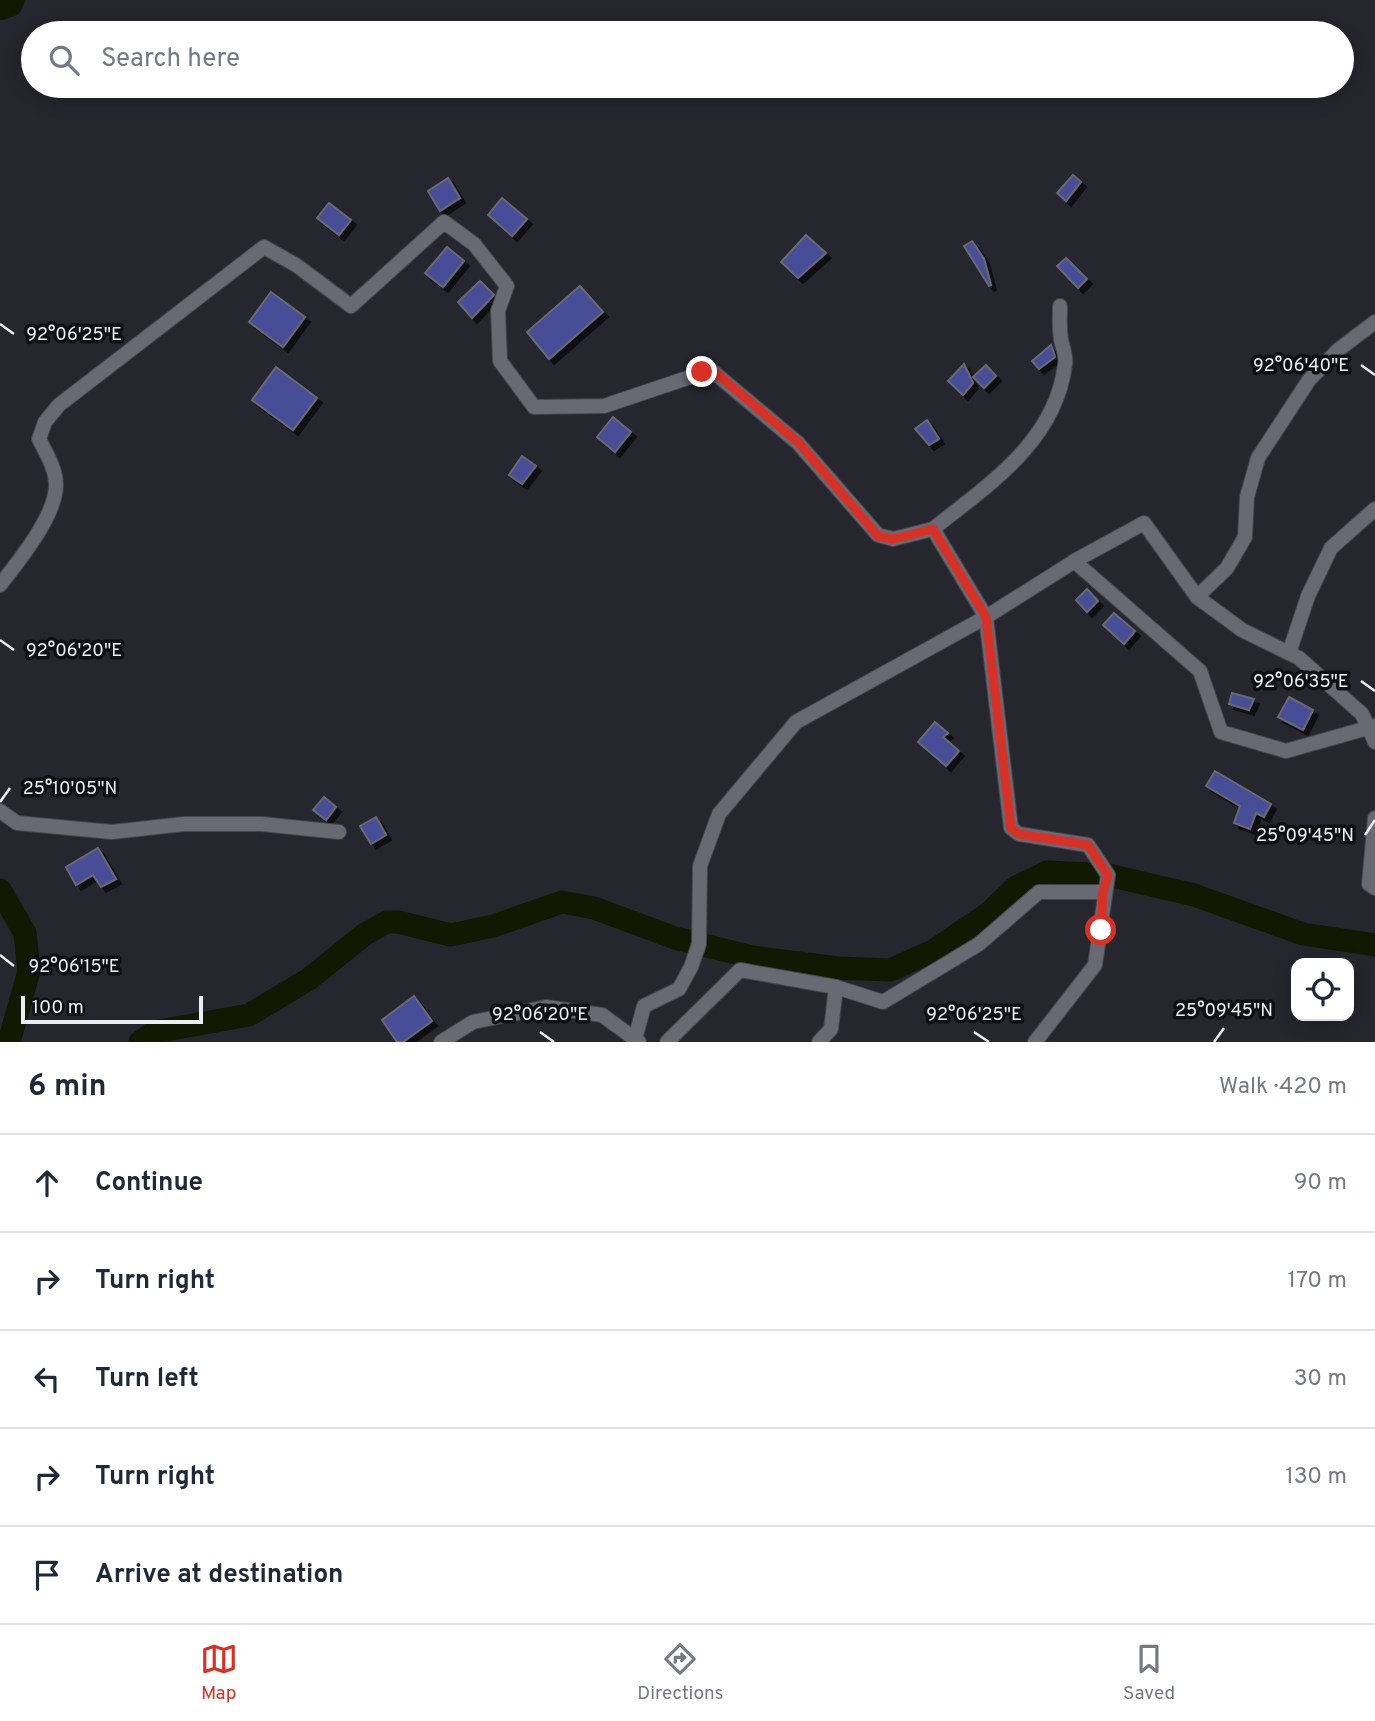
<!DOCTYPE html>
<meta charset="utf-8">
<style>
:root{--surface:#fff;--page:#f2f2f3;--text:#1f2937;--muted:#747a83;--line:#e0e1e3;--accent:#d93025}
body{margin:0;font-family:Overpass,sans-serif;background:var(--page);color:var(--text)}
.controls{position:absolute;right:21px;bottom:21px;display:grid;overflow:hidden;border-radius:14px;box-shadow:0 4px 18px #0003}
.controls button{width:63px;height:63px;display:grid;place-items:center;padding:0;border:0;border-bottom:2px solid var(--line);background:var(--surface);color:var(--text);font:35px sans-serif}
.scale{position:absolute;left:21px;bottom:18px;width:182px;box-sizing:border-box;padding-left:7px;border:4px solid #edeef4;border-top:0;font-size:19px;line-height:24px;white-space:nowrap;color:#edeef4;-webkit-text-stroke:5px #0f1013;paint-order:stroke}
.stop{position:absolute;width:21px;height:21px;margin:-16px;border:5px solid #d93025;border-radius:50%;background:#fff}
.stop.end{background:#d93025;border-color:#fff;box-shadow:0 2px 7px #0008}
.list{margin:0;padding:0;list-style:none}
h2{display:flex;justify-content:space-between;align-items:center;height:91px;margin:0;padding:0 28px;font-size:30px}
h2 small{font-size:23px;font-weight:400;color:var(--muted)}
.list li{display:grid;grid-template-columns:46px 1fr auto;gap:21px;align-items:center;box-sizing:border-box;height:98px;padding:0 28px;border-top:2px solid var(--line)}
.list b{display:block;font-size:26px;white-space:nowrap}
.list em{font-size:23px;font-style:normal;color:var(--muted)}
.icon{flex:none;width:38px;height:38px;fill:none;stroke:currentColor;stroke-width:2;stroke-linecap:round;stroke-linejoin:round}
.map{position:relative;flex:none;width:1375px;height:1042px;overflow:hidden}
.search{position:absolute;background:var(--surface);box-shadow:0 4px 18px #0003;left:21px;right:21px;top:21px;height:77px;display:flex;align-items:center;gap:18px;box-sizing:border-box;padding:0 24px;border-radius:38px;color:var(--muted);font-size:26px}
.sheet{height:581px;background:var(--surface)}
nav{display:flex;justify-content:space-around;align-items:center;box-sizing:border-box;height:98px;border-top:2px solid var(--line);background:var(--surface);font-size:19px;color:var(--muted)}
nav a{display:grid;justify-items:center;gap:4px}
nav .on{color:var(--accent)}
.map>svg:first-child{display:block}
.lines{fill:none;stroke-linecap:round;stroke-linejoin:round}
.river{stroke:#131800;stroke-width:23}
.building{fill:#464d96;stroke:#686a73;stroke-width:2;filter:url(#shadow)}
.minor-casing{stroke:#44454b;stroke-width:16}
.minor{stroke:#676973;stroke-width:14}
.route{stroke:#d93025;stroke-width:9}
.ticks{fill:none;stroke:#edeef4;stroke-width:2.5}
.ticks-label{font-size:18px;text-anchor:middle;fill:#edeef4;stroke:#0f1013;stroke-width:7;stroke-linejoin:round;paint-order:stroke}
</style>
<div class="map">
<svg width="1375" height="1042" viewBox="0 0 1375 1042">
<defs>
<filter id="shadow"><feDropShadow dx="5" dy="5" stdDeviation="0" flood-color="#0009"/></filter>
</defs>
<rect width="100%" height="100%" fill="#25262e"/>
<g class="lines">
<g class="river">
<polyline points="0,9 11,5 13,0"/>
<polyline points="0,890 25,933 29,971 9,1042"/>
<polyline points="140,1042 154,1032 249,1015 309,979 365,934 387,922 398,922 451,935 493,926 562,902 594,908 675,938 752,957 838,968 890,970 933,951 989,913 1016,887 1047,872 1108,875 1194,895 1303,934 1375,945"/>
</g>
</g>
<g class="building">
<polygon points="1073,175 1081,182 1066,201 1057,193"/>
<polygon points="448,178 460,198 440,211 428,191"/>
<polygon points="502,198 527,219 512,236 488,215"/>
<polygon points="329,203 351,220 339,235 317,218"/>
<polygon points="806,235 826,253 798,278 781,262"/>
<polygon points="972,241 984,259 991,285 989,286 964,246"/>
<polygon points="447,247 464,261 443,287 425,273"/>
<polygon points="1066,258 1087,279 1078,288 1057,266"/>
<polygon points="480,281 494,295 472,318 458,302"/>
<polygon points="580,286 603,312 549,359 527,332"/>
<polygon points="271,292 305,317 283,347 249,322"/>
<polygon points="1051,345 1055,357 1039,369 1032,361"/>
<polygon points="964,364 973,383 963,395 948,381"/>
<polygon points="986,365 996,376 984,388 973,377"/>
<polygon points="276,367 317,398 293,430 252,400"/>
<polygon points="613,417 631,432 615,452 597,437"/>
<polygon points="927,420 939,439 929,445 915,429"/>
<polygon points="522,456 536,466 522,484 509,475"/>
<polygon points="1087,589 1098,601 1087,612 1076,600"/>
<polygon points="1114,613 1135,631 1124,644 1103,625"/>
<polygon points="1232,693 1254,699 1249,710 1229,704"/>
<polygon points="1289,697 1313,710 1303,730 1278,717"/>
<polygon points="935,722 948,733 943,737 959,751 946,766 918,742"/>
<polygon points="1215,771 1271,804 1264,817 1256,813 1250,829 1234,823 1240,806 1206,786"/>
<polygon points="324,797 336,807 326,820 313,810"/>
<polygon points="376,817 386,835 371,844 360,826"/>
<polygon points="98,848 116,879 101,887 93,875 76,885 66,867"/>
<polygon points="414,996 432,1021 403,1042 397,1042 382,1020"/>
</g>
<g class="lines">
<g class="minor-casing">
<g id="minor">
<polyline points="1074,561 1200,671 1221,732 1286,751 1375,726"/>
<path d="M0,585C18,562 56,516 56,485C56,469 46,453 39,439L45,422L59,405L264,247L296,265L351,306L444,222L474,244L507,286L498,311L500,361L534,407L604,406L711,370L798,443L878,535L893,539L933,529"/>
<polyline points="1197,597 1227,568 1245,537 1247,497 1258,458 1309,380 1338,350 1375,322"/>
<polyline points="1289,653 1308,596 1331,548 1375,509"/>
<polyline points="0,811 17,823 112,832 184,824 262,824 339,832"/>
<polyline points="1375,818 1369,884 1375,888"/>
<polyline points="635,1039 644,1006 679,989 691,967 699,944 700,866 719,814 796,722 986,617 1078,559 1144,523 1197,597 1242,630 1299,658 1362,714 1375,742"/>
<polyline points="441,1042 473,1022 546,1007 602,1015 639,1042"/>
<polyline points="667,1042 740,970 836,987 883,1002 979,944 1039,892 1103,892"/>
<polyline points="819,1042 831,1029 836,987"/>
<path d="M1035,1042L1095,965L1108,875L1088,845L1019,834L1011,828L986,617L933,529C989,484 1055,442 1065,365C1067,356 1062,347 1061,339C1059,328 1060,317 1060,306"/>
</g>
</g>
<use href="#minor" class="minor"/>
</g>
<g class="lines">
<polyline class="route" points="702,372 716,373 799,443 878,536 893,539 933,529 986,617 1011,828 1019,834 1088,845 1108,875 1103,892 1101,930"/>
</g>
<path class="ticks" d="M0,324L14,334M1361,365L1375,375M0,640L14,650M1361,681L1375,691M0,802L10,788M1365,835L1375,820M0,955L14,966M540,1032L554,1042M974,1032L989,1042M1214,1042L1224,1028"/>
<g class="ticks-label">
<text x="74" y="340">92°06'25"E</text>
<text x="1301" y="371">92°06'40"E</text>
<text x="74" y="656">92°06'20"E</text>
<text x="1301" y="687">92°06'35"E</text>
<text x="70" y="794">25°10'05"N</text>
<text x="1305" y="841">25°09'45"N</text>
<text x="74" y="972">92°06'15"E</text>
<text x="1224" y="1016">25°09'45"N</text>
<text x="540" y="1020">92°06'20"E</text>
<text x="974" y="1020">92°06'25"E</text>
</g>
</svg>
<div class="controls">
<button><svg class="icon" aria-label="locate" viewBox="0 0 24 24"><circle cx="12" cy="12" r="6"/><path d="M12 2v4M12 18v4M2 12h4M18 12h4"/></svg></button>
</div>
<div class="scale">100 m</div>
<div class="stop" style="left:1101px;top:930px"></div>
<div class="stop end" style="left:702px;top:372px"></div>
<div class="search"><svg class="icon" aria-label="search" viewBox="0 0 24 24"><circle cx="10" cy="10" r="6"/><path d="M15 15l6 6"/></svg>Search here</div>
</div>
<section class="sheet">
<h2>6 min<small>Walk · 420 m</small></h2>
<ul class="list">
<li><svg class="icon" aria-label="ahead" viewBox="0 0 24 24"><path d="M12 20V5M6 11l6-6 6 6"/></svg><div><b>Continue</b></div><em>90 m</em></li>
<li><svg class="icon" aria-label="right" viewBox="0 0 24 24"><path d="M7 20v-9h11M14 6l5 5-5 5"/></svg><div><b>Turn right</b></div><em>170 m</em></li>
<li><svg class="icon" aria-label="left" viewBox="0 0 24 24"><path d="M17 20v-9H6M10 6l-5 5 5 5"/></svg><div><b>Turn left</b></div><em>30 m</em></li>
<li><svg class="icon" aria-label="right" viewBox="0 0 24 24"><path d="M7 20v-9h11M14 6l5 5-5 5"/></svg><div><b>Turn right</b></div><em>130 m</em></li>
<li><svg class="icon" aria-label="arrive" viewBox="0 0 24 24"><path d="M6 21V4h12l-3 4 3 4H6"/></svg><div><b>Arrive at destination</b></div></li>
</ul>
</section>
<nav>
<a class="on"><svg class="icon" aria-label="map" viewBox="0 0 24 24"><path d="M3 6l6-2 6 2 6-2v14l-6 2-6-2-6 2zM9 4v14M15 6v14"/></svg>Map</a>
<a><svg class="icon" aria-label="directions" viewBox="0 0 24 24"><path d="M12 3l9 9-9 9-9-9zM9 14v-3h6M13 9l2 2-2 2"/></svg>Directions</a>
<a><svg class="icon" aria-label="saved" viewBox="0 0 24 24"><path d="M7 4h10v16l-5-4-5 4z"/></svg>Saved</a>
</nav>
